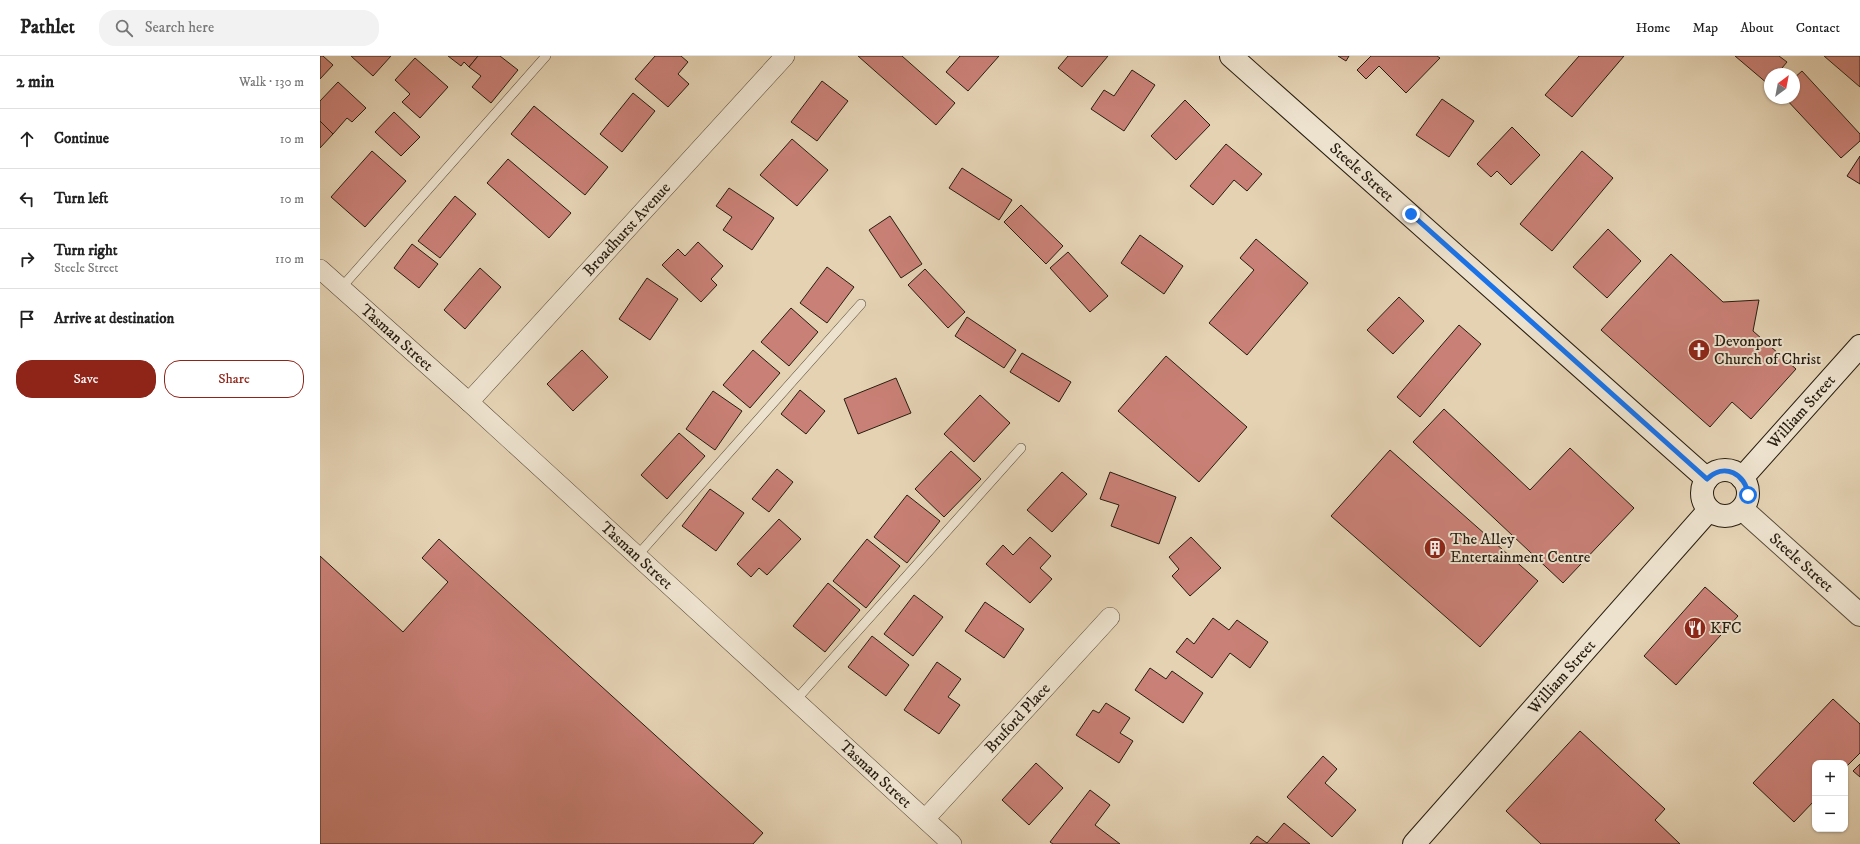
<!DOCTYPE html>
<meta charset="utf-8">
<style>
:root{--surface:#fff;--page:#f2f2f2;--text:#222;--muted:#767676;--line:#e0e0e0;--accent:#8f2418}
body{margin:0;font-family:"IM FELL DW Pica",serif;background:var(--page);color:var(--text)}
.controls{position:absolute;right:12px;bottom:12px;display:grid;overflow:hidden;border-radius:8px;box-shadow:0 1px 3px #0004}
.controls button{width:36px;height:36px;display:grid;place-items:center;padding:0;border:0;border-bottom:1px solid var(--line);background:var(--surface);color:var(--text);font:20px sans-serif}
.compass{position:absolute;left:1444px;top:12px;width:36px;height:36px;border-radius:50%;background:var(--surface);box-shadow:0 1px 3px #0004;rotate:32deg}
.stop{position:absolute;width:12px;height:12px;margin:-9px;border:3px solid #1a73e8;border-radius:50%;background:#fff}
.stop.end{background:#1a73e8;border-color:#fff;box-shadow:0 1px 4px #0008}
.list{margin:0;padding:0;list-style:none}
h2{display:flex;justify-content:space-between;align-items:center;height:52px;margin:0;padding:0 16px;font-size:17px}
h2 small{font-size:13px;font-weight:400;color:var(--muted)}
.list li{display:grid;grid-template-columns:26px 1fr auto;gap:12px;align-items:center;box-sizing:border-box;height:60px;padding:0 16px;border-top:1px solid var(--line)}
.list b{display:block;font-size:15px;white-space:nowrap}
.list p{margin:0;font-size:13px;white-space:nowrap;color:var(--muted)}
.list em{font-size:13px;font-style:normal;color:var(--muted)}
.actions{display:flex;gap:8px;padding:12px 16px}
.actions a{flex:1;padding:9px 0;border:1px solid var(--accent);border-radius:16px;text-align:center;font-size:14px;color:var(--accent)}
.actions .main{background:var(--accent);color:#fff}
.icon{flex:none;width:22px;height:22px;fill:none;stroke:currentColor;stroke-width:2;stroke-linecap:round;stroke-linejoin:round}
.map{position:relative;flex:none;width:1540px;height:788px;overflow:hidden}
header{display:flex;align-items:center;gap:24px;box-sizing:border-box;height:56px;padding:0 20px;background:var(--surface);border-bottom:1px solid var(--line)}
header strong{font-size:19px}
nav{display:flex;gap:22px;margin-inline-start:auto;font-size:14px}
.search{width:280px;height:36px;background:var(--page);display:flex;align-items:center;gap:10px;box-sizing:border-box;padding:0 14px;border-radius:16px;color:var(--muted);font-size:15px}
main{display:flex}
aside{flex:1;background:var(--surface)}
.map>svg:first-child{display:block}
.building{fill:#c98076;stroke:#271d0f}
.lines{fill:none;stroke-linecap:round;stroke-linejoin:round}
.service-casing{stroke:#564a38;stroke-width:10}
.minor-casing{stroke:#564a38;stroke-width:20}
.tertiary-casing{stroke:#564a38;stroke-width:24}
.secondary-casing{stroke:#271d0f;stroke-width:24}
.service{stroke:#ede2ce;stroke-width:9}
.minor{stroke:#ede2ce;stroke-width:19}
.tertiary{stroke:#ede2ce;stroke-width:22}
.secondary{stroke:#ede2ce;stroke-width:22}
.route{stroke:#1a73e8;stroke-width:5}
.labels{text-anchor:middle;dominant-baseline:central;stroke-width:4;stroke-linejoin:round;paint-order:stroke}
.street-label{font-size:16px;fill:#271d0f;stroke:#ede2ce}
.poi-label{font-size:16px;fill:#271d0f;stroke:#ede2ce;text-anchor:start}
</style>
<header>
<strong>Pathlet</strong>
<div class="search"><svg class="icon" aria-label="search" viewBox="0 0 24 24"><circle cx="10" cy="10" r="6"/><path d="M15 15l6 6"/></svg>Search here</div>
<nav><a>Home</a><a>Map</a><a>About</a><a>Contact</a></nav>
</header>
<main>
<aside>
<h2>2 min<small>Walk · 130 m</small></h2>
<ul class="list">
<li><svg class="icon" aria-label="ahead" viewBox="0 0 24 24"><path d="M12 20V5M6 11l6-6 6 6"/></svg><div><b>Continue</b></div><em>10 m</em></li>
<li><svg class="icon" aria-label="left" viewBox="0 0 24 24"><path d="M17 20v-9H6M10 6l-5 5 5 5"/></svg><div><b>Turn left</b></div><em>10 m</em></li>
<li><svg class="icon" aria-label="right" viewBox="0 0 24 24"><path d="M7 20v-9h11M14 6l5 5-5 5"/></svg><div><b>Turn right</b><p>Steele Street</p></div><em>110 m</em></li>
<li><svg class="icon" aria-label="arrive" viewBox="0 0 24 24"><path d="M6 21V4h12l-3 4 3 4H6"/></svg><div><b>Arrive at destination</b></div></li>
</ul>
<div class="actions"><a class="main">Save</a><a>Share</a></div>
</aside>
<div class="map">
<svg width="1540" height="788" viewBox="0 0 1540 788">
<rect width="100%" height="100%" fill="#e4d2b3"/>
<filter id="stains"><feTurbulence type="fractalNoise" baseFrequency=".005" numOctaves="4"/><feColorMatrix values="0 0 0 0 .2 0 0 0 0 .09 0 0 0 0 .02 0 0 0 .5 -.17"/></filter>
<radialGradient id="worn" r=".72"><stop offset=".6" stop-color="#630" stop-opacity="0"/><stop offset="1" stop-color="#630" stop-opacity=".3"/></radialGradient>
<g class="building">
<polygon points="0,0 3,0 13,9 0,23"/>
<polygon points="31,0 71,0 53,20"/>
<polygon points="128,0 158,0 149,11 144,6 141,10"/>
<polygon points="158,0 180,0 198,14 171,47 152,31 161,20 149,11"/>
<polygon points="335,0 361,0 368,6 358,18 369,28 348,51 315,23"/>
<polygon points="538,0 582,0 635,47 616,69"/>
<polygon points="640,0 679,0 648,35 626,16"/>
<polygon points="748,0 788,0 762,31 738,12"/>
<polygon points="1018,0 1029,0 1026,5"/>
<polygon points="1051,0 1117,0 1120,2 1086,37 1059,10 1046,23 1037,14"/>
<polygon points="1259,0 1304,0 1252,61 1225,39"/>
<polygon points="1415,0 1459,0 1467,6 1457,18 1450,18 1450,26 1448,28"/>
<polygon points="1504,0 1540,0 1540,31"/>
<polygon points="95,2 128,31 100,62 82,46 90,38 75,24"/>
<polygon points="812,14 835,29 804,75 771,53 784,34 794,40"/>
<polygon points="1482,15 1540,78 1540,85 1521,102 1465,42 1474,42 1474,22"/>
<polygon points="502,25 528,45 497,85 471,66"/>
<polygon points="18,26 46,52 32,66 27,62 13,78 0,65 0,45"/>
<polygon points="313,37 335,55 302,96 280,78"/>
<polygon points="1122,43 1154,65 1129,101 1096,79"/>
<polygon points="865,44 890,69 856,104 831,80"/>
<polygon points="214,50 288,111 265,139 191,78"/>
<polygon points="74,56 100,81 81,100 55,76"/>
<polygon points="0,65 13,78 0,92"/>
<polygon points="1192,71 1220,99 1191,129 1177,115 1171,121 1157,108"/>
<polygon points="472,83 508,114 477,150 440,119"/>
<polygon points="906,88 942,118 927,135 914,124 893,149 870,130"/>
<polygon points="52,95 86,125 45,171 11,141"/>
<polygon points="1262,95 1293,122 1232,195 1200,168"/>
<polygon points="1540,100 1540,128 1527,120"/>
<polygon points="188,103 251,157 229,182 167,127"/>
<polygon points="642,112 692,144 679,164 629,132"/>
<polygon points="409,132 454,162 432,194 403,174 412,161 396,150"/>
<polygon points="135,140 156,158 120,202 98,185"/>
<polygon points="701,149 743,190 726,208 684,166"/>
<polygon points="570,160 602,208 581,222 549,174"/>
<polygon points="1288,173 1321,205 1287,242 1253,211"/>
<polygon points="820,179 863,210 844,238 801,207"/>
<polygon points="936,183 988,227 927,299 889,267 934,214 920,202"/>
<polygon points="378,186 403,210 391,223 397,229 381,246 342,209 358,193 365,200"/>
<polygon points="92,188 118,208 99,232 74,212"/>
<polygon points="748,196 788,240 770,256 730,212"/>
<polygon points="1351,198 1403,246 1439,244 1433,275 1476,313 1431,363 1412,346 1390,371 1281,274"/>
<polygon points="507,211 534,231 507,267 480,247"/>
<polygon points="160,212 181,231 145,273 124,254"/>
<polygon points="605,213 645,256 628,272 588,229"/>
<polygon points="327,222 358,243 330,284 299,263"/>
<polygon points="1079,241 1104,265 1073,298 1047,274"/>
<polygon points="471,252 498,276 469,310 441,286"/>
<polygon points="647,261 696,294 684,312 635,280"/>
<polygon points="1139,269 1161,288 1100,361 1077,341"/>
<polygon points="262,294 288,321 253,355 227,328"/>
<polygon points="433,294 460,317 430,352 403,329"/>
<polygon points="702,297 751,326 739,346 690,316"/>
<polygon points="846,300 927,371 879,426 798,355"/>
<polygon points="576,322 591,357 538,378 524,343"/>
<polygon points="480,334 505,355 486,378 461,358"/>
<polygon points="393,335 422,355 395,394 366,373"/>
<polygon points="660,339 690,367 654,406 624,378"/>
<polygon points="1124,353 1210,434 1250,392 1314,452 1243,527 1093,386"/>
<polygon points="359,377 385,400 347,443 321,419"/>
<polygon points="1070,394 1218,525 1160,591 1011,460"/>
<polygon points="631,395 661,423 624,461 595,433"/>
<polygon points="457,413 473,426 449,456 432,443"/>
<polygon points="742,416 767,438 732,476 707,454"/>
<polygon points="790,416 856,441 839,488 791,470 799,449 780,443"/>
<polygon points="390,433 424,457 396,495 362,470"/>
<polygon points="587,439 620,465 587,507 554,481"/>
<polygon points="459,463 481,483 447,519 439,512 431,521 417,508"/>
<polygon points="710,481 731,500 720,512 732,523 710,547 666,508 683,489 693,499"/>
<polygon points="871,481 901,512 870,540 852,520 859,513 849,501"/>
<polygon points="119,483 443,777 433,788 0,788 0,500 83,576 128,526 102,502"/>
<polygon points="547,483 580,510 546,552 513,525"/>
<polygon points="508,527 540,554 505,596 473,570"/>
<polygon points="1385,531 1418,560 1356,629 1324,600"/>
<polygon points="594,539 623,561 593,600 564,578"/>
<polygon points="665,546 704,573 684,602 645,575"/>
<polygon points="893,562 909,574 917,564 948,586 930,612 910,597 892,622 856,596 867,582 874,588"/>
<polygon points="552,580 589,609 566,640 528,611"/>
<polygon points="617,606 641,623 628,641 640,649 619,678 584,654"/>
<polygon points="830,612 846,623 852,615 883,637 863,667 815,634"/>
<polygon points="1513,643 1540,668 1540,697 1525,712 1525,707 1495,707 1495,744 1474,766 1433,727"/>
<polygon points="786,647 810,662 800,677 813,685 799,707 756,679 773,654 779,657"/>
<polygon points="1260,675 1345,753 1335,764 1360,788 1221,788 1186,755"/>
<polygon points="1003,700 1017,713 1005,727 1036,754 1012,781 967,741"/>
<polygon points="716,707 743,732 709,769 682,744"/>
<polygon points="1540,708 1540,721 1533,715"/>
<polygon points="770,734 790,749 775,769 800,788 733,788 730,786"/>
<polygon points="964,767 990,788 930,788 937,780 947,787"/>
</g>
<g class="lines">
<g class="service-casing">
<g id="service">
<polyline points="21,232 226,0"/>
<polyline points="317,500 541,248"/>
<polyline points="475,645 701,392"/>
</g>
</g>
<g class="minor-casing">
<g id="minor">
<path id="s1" d="M0,213L149,346L632,788"/>
<path id="s2" d="M149,346L465,0"/>
<path id="s3" d="M605,763L790,561"/>
</g>
</g>
<g class="tertiary-casing">
<g id="tertiary">
<path id="s4" d="M1422,453L1540,559"/>
</g>
</g>
<g class="secondary-casing">
<g id="secondary">
<path id="s5" d="M911,0L1387,423"/>
<circle cx="1405" cy="437" r="23"/>
<path id="s6" d="M1422,422L1540,290"/>
<path id="s7" d="M1094,788L1389,454"/>
</g>
</g>
<use href="#service" class="service"/>
<use href="#minor" class="minor"/>
<use href="#tertiary" class="tertiary"/>
<use href="#secondary" class="secondary"/>
</g>
<g class="lines">
<path class="route" d="M1091,158L1387,423C1404,406 1426,418 1428,439"/>
</g>
<defs>
<g id="church-disc" transform="scale(1.15)"><circle r="9.5" fill="#8f2418" stroke="#ede2ce"/><path d="M-1.2-6h2.4v3.5h3.3v2.4h-3.3V6h-2.4V-.1h-3.3v-2.4h3.3Z" fill="#fff"/></g>
<g id="building-disc" transform="scale(1.15)"><circle r="9.5" fill="#8f2418" stroke="#ede2ce"/><path d="M-4-6H4V6H1V3H-1V6H-4ZM-2.5-4.3h1.7v1.8h-1.7ZM.8-4.3h1.7v1.8H.8ZM-2.5-1h1.7V.8h-1.7ZM.8-1h1.7V.8H.8Z" fill="#fff"/></g>
<g id="restaurant-disc" transform="scale(1.15)"><circle r="9.5" fill="#8f2418" stroke="#ede2ce"/><path d="M-5-6h1v4h1v-4h1v4h1v-4h1v5L-1.5 .5V6h-2V.5L-5-1ZM5-6V6H3V1.5H1.5Q1.5-4 5-6Z" fill="#fff"/></g>
</defs>
<g fill-rule="evenodd">
<use href="#church-disc" x="1379" y="294"/>
<use href="#building-disc" x="1115" y="492"/>
<use href="#restaurant-disc" x="1375" y="572"/>
</g>
<g class="labels">
<g class="street-label">
<text stroke="none"><textPath href="#s5" startOffset="175">Steele Street</textPath></text>
<text stroke="none"><textPath href="#s2" startOffset="234">Broadhurst Avenue</textPath></text>
<text stroke="none"><textPath href="#s1" startOffset="103">Tasman Street</textPath></text>
<text stroke="none"><textPath href="#s6" startOffset="89">William Street</textPath></text>
<text stroke="none"><textPath href="#s1" startOffset="427">Tasman Street</textPath></text>
<text stroke="none"><textPath href="#s4" startOffset="80">Steele Street</textPath></text>
<text stroke="none"><textPath href="#s7" startOffset="223">William Street</textPath></text>
<text stroke="none"><textPath href="#s3" startOffset="137">Bruford Place</textPath></text>
<text stroke="none"><textPath href="#s1" startOffset="751">Tasman Street</textPath></text>
</g>
<g class="poi-label">
<text x="1394" y="285">Devonport<tspan x="1394" dy="18">Church of Christ</tspan></text>
<text x="1130" y="483">The Alley<tspan x="1130" dy="18">Entertainment Centre</tspan></text>
<text x="1390" y="572">KFC</text>
</g>
</g>
<rect width="100%" height="100%" filter="url(#stains)"/>
<rect width="100%" height="100%" fill="url(#worn)"/>
</svg>
<div class="controls">
<button>+</button>
<button>−</button>
</div>
<svg class="compass" viewBox="-18 -18 36 36"><path d="M0-13l5 13h-10z" fill="#e53935"/><path d="M0 13l5-13h-10z" fill="#767676"/></svg>
<div class="stop" style="left:1428px;top:439px"></div>
<div class="stop end" style="left:1091px;top:158px"></div>
</div>
</main>
